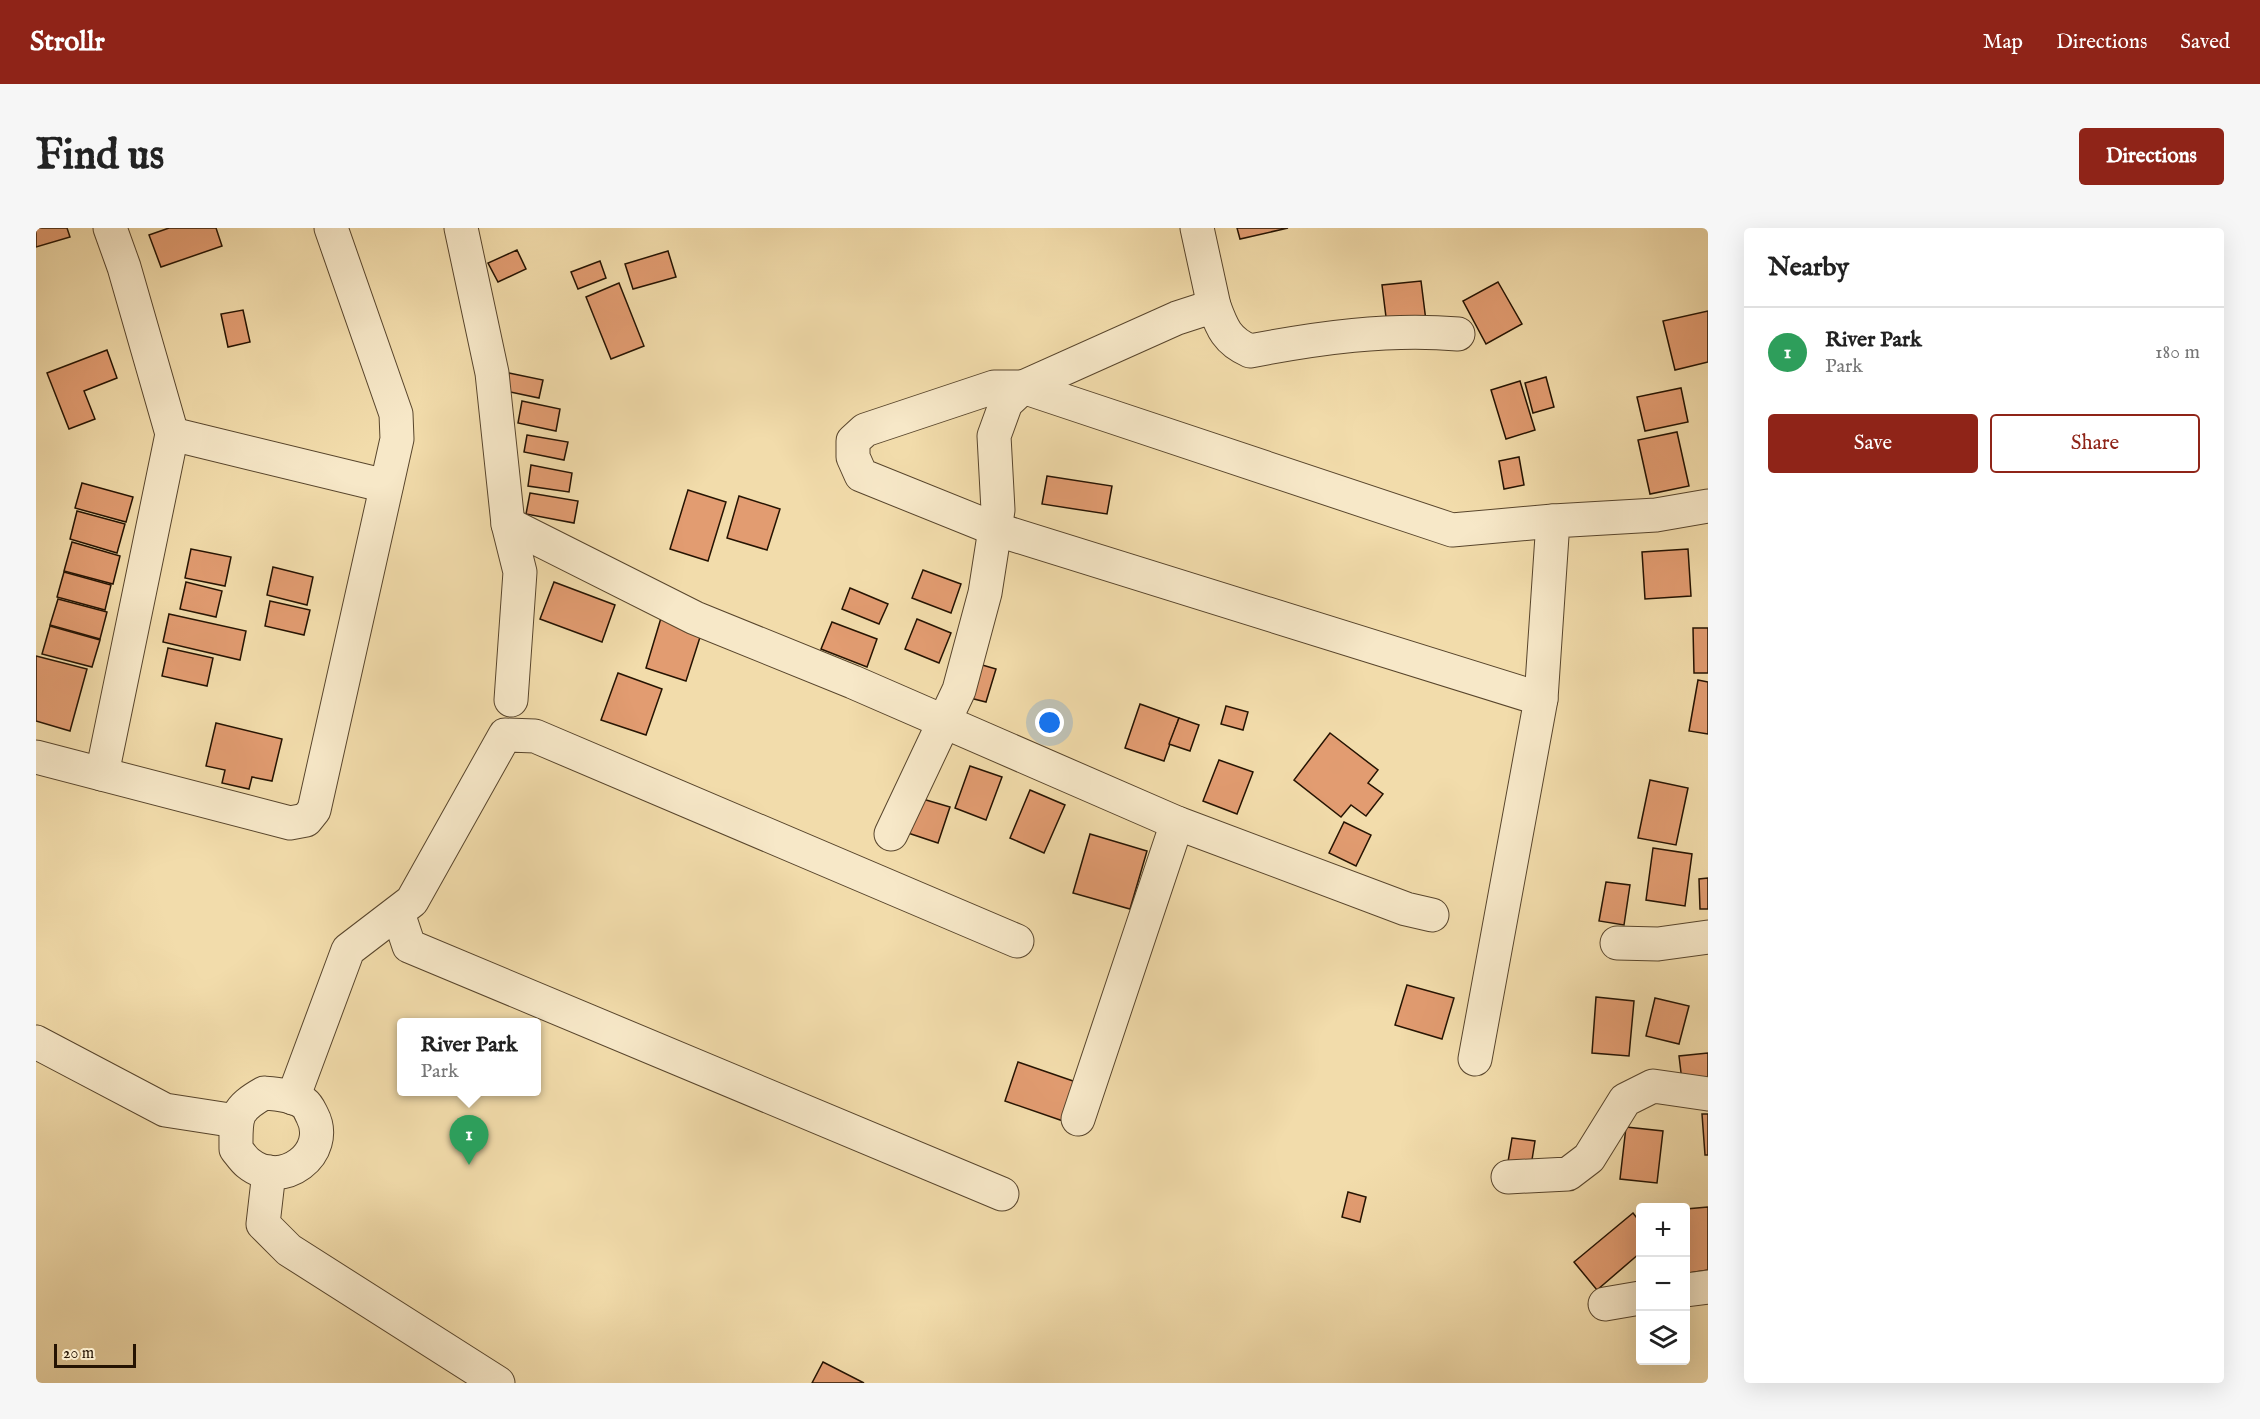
<!DOCTYPE html>
<meta charset="utf-8">
<style>
:root{--surface:#fff;--page:#f6f6f6;--text:#222;--muted:#767676;--line:#e0e0e0;--accent:#8f2418}
body{margin:0;font-family:"IM FELL English",serif;background:var(--page);color:var(--text)}
.controls{position:absolute;right:18px;bottom:18px;display:grid;overflow:hidden;border-radius:6px;box-shadow:0 6px 24px #0002}
.controls button{width:54px;height:54px;display:grid;place-items:center;padding:0;border:0;border-bottom:2px solid var(--line);background:var(--surface);color:var(--text);font:30px sans-serif}
.scale{position:absolute;left:18px;bottom:15px;width:82px;box-sizing:border-box;padding-left:6px;border:3px solid #251302;border-top:0;font-size:16px;line-height:21px;white-space:nowrap;color:#251302;-webkit-text-stroke:4px #f7e8c8;paint-order:stroke}
.you{position:absolute;left:1014px;top:495px;width:21px;height:21px;margin:-15px;border:4px solid #fff;border-radius:50%;background:#1a73e8;box-shadow:0 0 0 9px #1a73e833}
.badge{display:grid;place-items:center;width:39px;height:39px;border-radius:50%;background:var(--accent);color:#fff;font-size:20px;font-weight:700}
.pin{position:absolute;translate:-50% -50px;filter:drop-shadow(0 2px 3px #0008)}
.pin::after{content:'';position:absolute;top:32px;width:21px;height:18px;background:inherit;clip-path:polygon(0 0,100% 0,50% 100%)}
.popup{position:absolute;left:361px;top:790px;width:144px;height:78px;box-sizing:border-box;display:grid;place-content:center;border-radius:6px;background:var(--surface);filter:drop-shadow(0 2px 4px #0005);font-size:20px;white-space:nowrap;color:var(--muted)}
.popup b{font-size:22px;color:var(--text)}
.popup::after{content:'';position:absolute;left:50%;top:100%;margin-left:-12px;border:12px solid transparent;border-top-color:var(--surface)}
.list{margin:0;padding:0;list-style:none}
h2{display:flex;justify-content:space-between;align-items:center;height:78px;margin:0;padding:0 24px;font-size:26px}
h2 small{font-size:20px;font-weight:400;color:var(--muted)}
.list li{display:grid;grid-template-columns:39px 1fr auto;gap:18px;align-items:center;box-sizing:border-box;height:90px;padding:0 24px;border-top:2px solid var(--line)}
.list b{display:block;font-size:22px;white-space:nowrap}
.list p{margin:0;font-size:20px;white-space:nowrap;color:var(--muted)}
.list em{font-size:20px;font-style:normal;color:var(--muted)}
.actions{display:flex;gap:12px;padding:18px 24px}
.actions a{flex:1;padding:14px 0;border:2px solid var(--accent);border-radius:6px;text-align:center;font-size:21px;color:var(--accent)}
.actions .main{background:var(--accent);color:#fff}
.icon{flex:none;width:33px;height:33px;fill:none;stroke:currentColor;stroke-width:2;stroke-linecap:round;stroke-linejoin:round}
.map{position:relative;flex:none;width:1672px;height:1155px;overflow:hidden;border-radius:6px}
header{display:flex;align-items:center;gap:36px;box-sizing:border-box;height:84px;padding:0 30px;background:var(--accent);color:#fff}
header strong{font-size:28px}
nav{display:flex;gap:33px;margin-inline-start:auto;font-size:21px}
.intro{display:flex;align-items:center;justify-content:space-between;box-sizing:border-box;height:144px;padding:0 36px}
h1{margin:0;font-size:42px}
.button{padding:15px 27px;border-radius:6px;background:var(--accent);color:#fff;font-size:21px;font-weight:700}
main{display:flex;gap:36px;padding:0 36px}
aside{flex:1;background:var(--surface);border-radius:6px;box-shadow:0 6px 24px #0002}
.map>svg:first-child{display:block}
.building{fill:#e29c71;stroke:#251302;stroke-width:1.5}
.lines{fill:none;stroke-linecap:round;stroke-linejoin:round}
.street-casing{stroke:#58452c;stroke-width:35}
.street{stroke:#f7e8c8;stroke-width:33}
</style>
<header>
<strong>Strollr</strong>
<nav><a>Map</a><a>Directions</a><a>Saved</a></nav>
</header>
<div class="intro"><h1>Find us</h1><a class="button">Directions</a></div>
<main>
<div class="map">
<svg width="1672" height="1155" viewBox="0 0 1672 1155">
<rect width="100%" height="100%" fill="#f2dcab"/>
<filter id="stains"><feTurbulence type="fractalNoise" baseFrequency=".00333" numOctaves="4"/><feColorMatrix values="0 0 0 0 .2 0 0 0 0 .09 0 0 0 0 .02 0 0 0 .5 -.17"/></filter>
<radialGradient id="worn" r=".72"><stop offset=".6" stop-color="#630" stop-opacity="0"/><stop offset="1" stop-color="#630" stop-opacity=".3"/></radialGradient>
<g class="building">
<polygon points="0,0 31,0 34,9 0,19"/>
<polygon points="133,0 180,0 186,18 125,39 113,7"/>
<polygon points="1201,0 1252,0 1204,11"/>
<polygon points="481,22 490,41 462,54 452,35"/>
<polygon points="632,23 640,49 597,61 589,36"/>
<polygon points="564,33 570,50 542,61 535,44"/>
<polygon points="1385,53 1390,93 1351,97 1346,57"/>
<polygon points="1462,54 1486,96 1450,116 1427,73"/>
<polygon points="583,55 608,118 575,131 550,69"/>
<polygon points="207,82 214,114 192,119 185,86"/>
<polygon points="1672,83 1672,134 1639,142 1627,93"/>
<polygon points="71,122 81,150 48,163 59,191 33,201 11,145"/>
<polygon points="473,145 507,152 503,170 470,163"/>
<polygon points="1510,149 1518,179 1497,185 1489,155"/>
<polygon points="1484,153 1499,202 1470,211 1455,162"/>
<polygon points="1645,160 1652,194 1609,203 1601,169"/>
<polygon points="486,173 524,181 520,203 482,195"/>
<polygon points="1641,204 1653,258 1614,266 1602,212"/>
<polygon points="491,207 532,214 528,232 488,224"/>
<polygon points="1483,229 1488,257 1468,261 1463,233"/>
<polygon points="495,237 536,245 533,264 492,258"/>
<polygon points="1011,248 1076,258 1071,286 1006,276"/>
<polygon points="46,255 97,269 90,294 39,280"/>
<polygon points="652,262 690,274 672,333 634,321"/>
<polygon points="494,265 542,273 538,295 490,286"/>
<polygon points="703,268 744,281 731,322 691,310"/>
<polygon points="41,283 89,296 81,325 34,311"/>
<polygon points="36,314 84,328 77,356 28,343"/>
<polygon points="155,321 195,329 189,358 149,350"/>
<polygon points="1652,321 1655,368 1609,371 1606,324"/>
<polygon points="237,339 277,349 271,377 231,367"/>
<polygon points="887,342 925,356 915,385 876,370"/>
<polygon points="28,344 75,357 69,382 21,369"/>
<polygon points="150,354 186,363 180,389 144,381"/>
<polygon points="518,354 579,377 566,414 504,391"/>
<polygon points="814,360 852,376 843,396 806,381"/>
<polygon points="22,371 71,384 64,411 14,397"/>
<polygon points="234,373 274,382 268,407 229,398"/>
<polygon points="133,386 210,403 204,432 127,414"/>
<polygon points="625,390 666,403 650,453 610,440"/>
<polygon points="881,391 915,405 903,435 869,421"/>
<polygon points="796,394 841,411 831,439 785,421"/>
<polygon points="14,398 64,412 56,439 6,426"/>
<polygon points="1657,400 1672,400 1672,445 1658,445"/>
<polygon points="132,420 177,430 171,458 126,448"/>
<polygon points="0,428 51,441 34,503 0,493"/>
<polygon points="936,434 960,441 950,474 926,468"/>
<polygon points="582,445 626,461 610,507 565,492"/>
<polygon points="1662,452 1672,454 1672,506 1653,503"/>
<polygon points="1104,476 1143,490 1128,533 1089,520"/>
<polygon points="1190,478 1212,484 1207,502 1185,496"/>
<polygon points="1143,490 1163,497 1154,523 1133,516"/>
<polygon points="180,495 246,511 236,553 216,549 213,561 186,555 189,542 170,538"/>
<polygon points="1294,505 1342,542 1332,555 1347,566 1330,588 1315,577 1305,589 1258,552"/>
<polygon points="1183,532 1217,544 1201,586 1167,573"/>
<polygon points="934,538 966,549 950,592 919,580"/>
<polygon points="1614,552 1652,560 1640,617 1602,610"/>
<polygon points="994,562 1029,577 1008,625 974,610"/>
<polygon points="880,569 914,579 902,615 869,604"/>
<polygon points="1308,594 1335,607 1320,638 1293,625"/>
<polygon points="1054,606 1111,623 1094,681 1037,665"/>
<polygon points="1617,620 1656,626 1649,678 1610,672"/>
<polygon points="1672,650 1672,681 1664,681 1663,651"/>
<polygon points="1570,654 1594,657 1588,697 1563,693"/>
<polygon points="1371,757 1418,770 1406,811 1359,797"/>
<polygon points="1560,769 1598,773 1593,828 1556,825"/>
<polygon points="1619,770 1653,778 1643,816 1610,808"/>
<polygon points="1672,825 1672,850 1646,853 1643,828"/>
<polygon points="982,834 1040,854 1027,893 969,873"/>
<polygon points="1666,886 1672,886 1672,927 1669,927"/>
<polygon points="1590,899 1627,903 1621,955 1584,951"/>
<polygon points="1476,910 1499,913 1495,938 1472,934"/>
<polygon points="1312,964 1330,969 1324,994 1306,989"/>
<polygon points="1672,979 1672,1042 1653,1045 1650,1018 1650,981"/>
<polygon points="1597,985 1604,994 1604,1025 1561,1062 1538,1034"/>
<polygon points="787,1134 828,1155 776,1155"/>
</g>
<g class="lines">
<g class="street-casing">
<g id="street">
<polyline points="425,0 456,145 472,296 484,344 475,472"/>
<polyline points="1161,0 1178,78"/>
<polyline points="136,206 350,258"/>
<polyline points="472,296 659,390 817,454 1141,595 1370,681 1396,687"/>
<polyline points="1505,471 959,301 825,247 817,229 817,213 829,202 958,159 987,159 1416,302 1517,293"/>
<polyline points="0,529 254,595 270,592 278,582 361,211 360,186 295,0"/>
<polyline points="66,546 136,206 88,39 74,0"/>
<path d="M855,606L923,462L949,365L962,282L958,208L970,175L987,159L1141,90L1178,78C1186,100 1191,113 1214,123C1282,110 1352,100 1422,106"/>
<polyline points="362,685 373,718 966,966"/>
<polyline points="1581,715 1622,716 1672,709"/>
<polyline points="0,814 129,882 200,893"/>
<polyline points="1439,831 1505,471 1517,293 1620,287 1672,278"/>
<path d="M228,865C241,866 257,867 268,875C272,878 274,883 276,887C296,925 246,963 212,935C208,932 204,926 200,921C200,889 198,882 228,865Z"/>
<polyline points="257,870 312,722 376,673 469,507 499,508 981,713"/>
<polyline points="1042,891 1141,595"/>
<polyline points="233,944 227,996 253,1022 462,1155"/>
<polyline points="1472,949 1532,946 1553,930 1589,872 1617,858 1672,866"/>
<polyline points="1650,1062 1672,1059"/>
<polyline points="1569,1076 1604,1070"/>
</g>
</g>
<use href="#street" class="street"/>
</g>
<rect width="100%" height="100%" filter="url(#stains)"/>
<rect width="100%" height="100%" fill="url(#worn)"/>
</svg>
<div class="controls">
<button>+</button>
<button>−</button>
<button><svg class="icon" aria-label="layers" viewBox="0 0 24 24"><path d="M12 4l9 5-9 5-9-5zM3 14l9 5 9-5"/></svg></button>
</div>
<div class="scale">20 m</div>
<div class="you"></div>
<div class="pin badge" style="left:433px;top:937px;background:#2e9e5b">1</div>
<div class="popup"><b>River Park</b>Park</div>
</div>
<aside>
<h2>Nearby<small></small></h2>
<ul class="list">
<li><span class="badge" style="background:#2e9e5b">1</span><div><b>River Park</b><p>Park</p></div><em>180 m</em></li>
</ul>
<div class="actions"><a class="main">Save</a><a>Share</a></div>
</aside>
</main>
